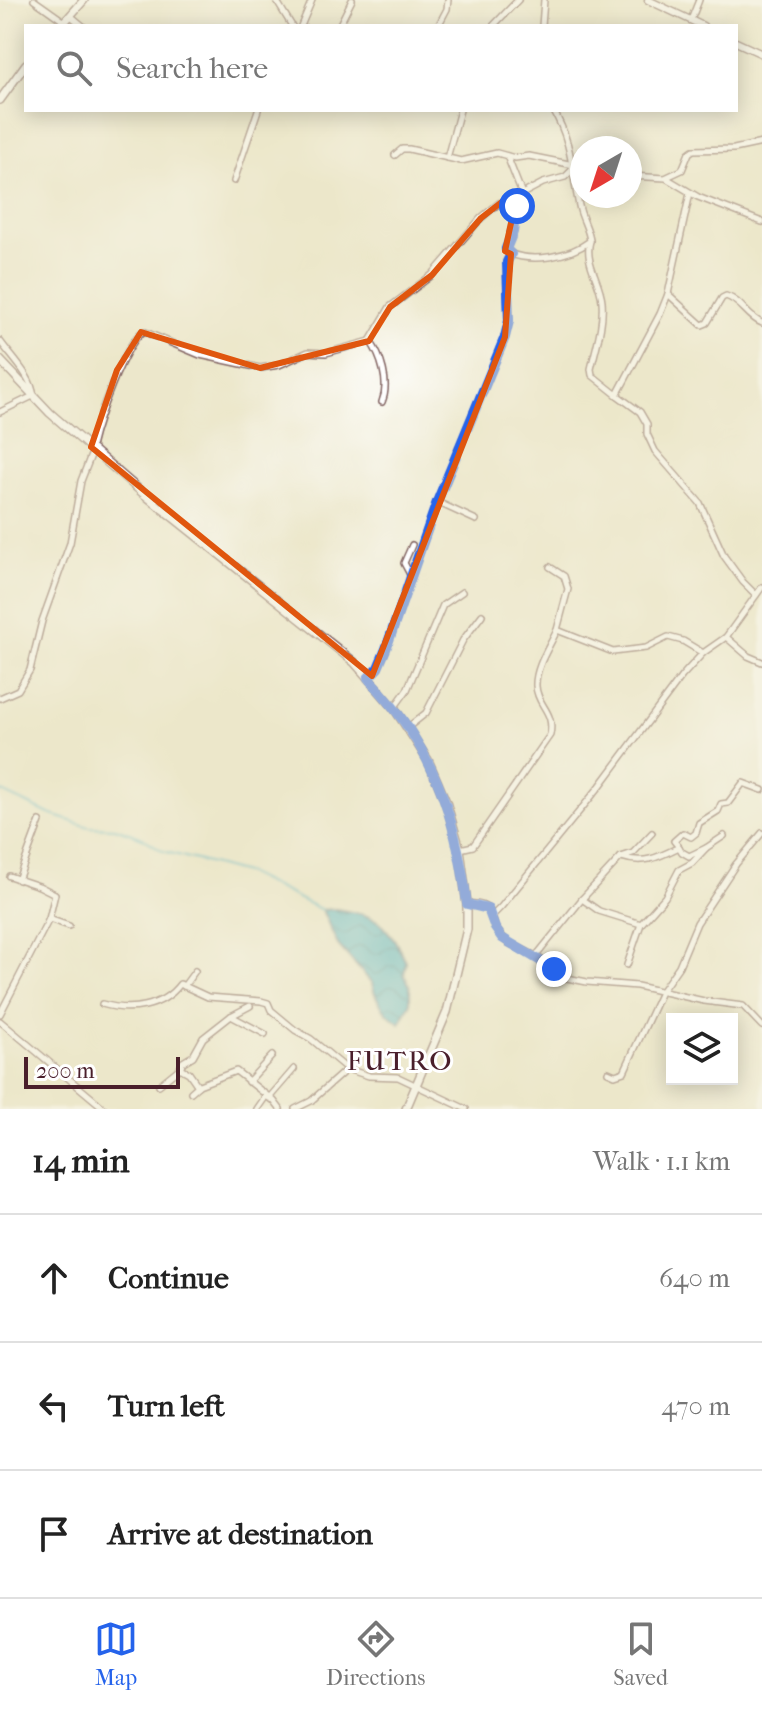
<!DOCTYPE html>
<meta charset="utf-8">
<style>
:root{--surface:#fff;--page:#f6f6f6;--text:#222;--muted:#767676;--line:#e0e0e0;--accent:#2563eb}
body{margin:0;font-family:"IM FELL French Canon",serif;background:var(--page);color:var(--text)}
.controls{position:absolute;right:24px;bottom:24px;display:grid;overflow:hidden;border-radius:0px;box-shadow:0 4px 20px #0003}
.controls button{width:72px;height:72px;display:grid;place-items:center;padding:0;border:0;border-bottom:2px solid var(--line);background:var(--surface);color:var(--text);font:40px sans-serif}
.compass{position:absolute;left:570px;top:136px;width:72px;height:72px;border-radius:50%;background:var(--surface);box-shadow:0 4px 20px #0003;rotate:219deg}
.scale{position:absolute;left:24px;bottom:20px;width:156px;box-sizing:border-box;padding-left:8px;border:4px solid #4a1f2b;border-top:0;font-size:22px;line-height:28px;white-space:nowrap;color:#4a1f2b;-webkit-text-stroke:6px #fff;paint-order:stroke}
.stop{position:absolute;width:24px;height:24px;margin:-18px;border:6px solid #2563eb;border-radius:50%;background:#fff}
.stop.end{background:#2563eb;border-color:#fff;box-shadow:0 2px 8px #0008}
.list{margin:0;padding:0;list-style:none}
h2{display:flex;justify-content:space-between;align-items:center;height:104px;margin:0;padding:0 32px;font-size:34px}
h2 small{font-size:26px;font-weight:400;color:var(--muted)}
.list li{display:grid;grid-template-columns:52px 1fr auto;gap:24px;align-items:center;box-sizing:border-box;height:128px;padding:0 32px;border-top:2px solid var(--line)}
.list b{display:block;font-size:30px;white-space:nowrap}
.list em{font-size:26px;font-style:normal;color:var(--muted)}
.icon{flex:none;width:44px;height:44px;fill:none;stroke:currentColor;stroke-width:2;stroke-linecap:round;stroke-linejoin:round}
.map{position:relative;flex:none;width:762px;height:1109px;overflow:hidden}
.search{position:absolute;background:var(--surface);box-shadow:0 4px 20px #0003;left:24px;right:24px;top:24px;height:88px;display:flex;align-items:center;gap:20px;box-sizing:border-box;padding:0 28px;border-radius:0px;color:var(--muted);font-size:30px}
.sheet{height:488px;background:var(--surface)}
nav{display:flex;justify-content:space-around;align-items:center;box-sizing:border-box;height:112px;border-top:2px solid var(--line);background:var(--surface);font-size:22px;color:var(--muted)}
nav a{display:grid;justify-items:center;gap:4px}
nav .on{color:var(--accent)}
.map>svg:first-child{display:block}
.water{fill:url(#water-waves);stroke:#486878;stroke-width:2}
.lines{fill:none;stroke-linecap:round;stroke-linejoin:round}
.stream{stroke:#46b0c5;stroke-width:2}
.street-casing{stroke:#836563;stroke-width:8}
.secondary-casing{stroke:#836563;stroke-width:9}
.primary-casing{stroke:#836563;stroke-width:10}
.street{stroke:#fff;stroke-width:5}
.secondary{stroke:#fff;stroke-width:6}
.primary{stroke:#fff;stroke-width:7}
.route{stroke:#2563eb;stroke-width:10}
.marked{fill:none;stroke:#e0560e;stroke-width:6;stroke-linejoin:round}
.labels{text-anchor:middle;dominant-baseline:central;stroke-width:6;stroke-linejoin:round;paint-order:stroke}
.quarter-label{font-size:28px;letter-spacing:2px;fill:#4a1f2b;stroke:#fff}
</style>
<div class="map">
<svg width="762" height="1109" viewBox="0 0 762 1109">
<defs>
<pattern id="water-waves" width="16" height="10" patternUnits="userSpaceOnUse" patternTransform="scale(2)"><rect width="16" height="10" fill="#46b0c5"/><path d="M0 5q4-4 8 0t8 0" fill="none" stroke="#3c8fa0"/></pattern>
</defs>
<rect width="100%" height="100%" fill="#fff"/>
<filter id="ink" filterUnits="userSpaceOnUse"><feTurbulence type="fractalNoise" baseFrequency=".0125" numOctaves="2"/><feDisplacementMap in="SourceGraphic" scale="16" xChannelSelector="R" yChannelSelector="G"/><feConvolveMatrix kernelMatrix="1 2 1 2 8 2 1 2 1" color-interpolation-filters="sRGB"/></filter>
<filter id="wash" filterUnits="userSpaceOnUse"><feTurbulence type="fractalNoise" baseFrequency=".006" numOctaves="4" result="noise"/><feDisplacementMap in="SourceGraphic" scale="32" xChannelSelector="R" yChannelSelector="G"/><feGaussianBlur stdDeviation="1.8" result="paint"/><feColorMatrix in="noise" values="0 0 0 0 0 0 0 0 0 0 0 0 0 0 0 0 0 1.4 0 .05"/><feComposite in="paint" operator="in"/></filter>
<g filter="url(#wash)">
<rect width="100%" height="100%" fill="#ece7cb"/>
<path class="water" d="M336,909L362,914L380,922L394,939L406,962L404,974L410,986V1004L400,1023C386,1015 375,999 372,983L338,945L322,910Z"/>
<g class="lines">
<polyline class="stream" points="0,791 49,814 89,827 115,828 143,838 163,851 248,874 322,910"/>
</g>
</g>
<g filter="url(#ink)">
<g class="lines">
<g class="street-casing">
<g id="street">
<polyline points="34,0 65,22"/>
<polyline points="276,0 292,26"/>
<polyline points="71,16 83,26"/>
<polyline points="691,20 699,0"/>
<polyline points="301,26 312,0"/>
<polyline points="339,26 352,0"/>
<polyline points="438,26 447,9 448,0"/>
<polyline points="493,26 518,0"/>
<polyline points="542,26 544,0"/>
<polyline points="395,155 402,149 409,149 461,161 497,153 515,158 529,156 574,165"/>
<polyline points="507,156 522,194 543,183 565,177 575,167 582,166"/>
<polyline points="447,158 460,110"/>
<polyline points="630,176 666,178 698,197 762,222"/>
<polyline points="667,177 682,170 689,153 693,150 734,149 762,143"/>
<polyline points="234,181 258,110"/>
<polyline points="690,193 668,294 660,314 617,395 640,412 647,424 647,434 655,451 700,503 724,556 743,582 756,595"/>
<path d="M514,197L517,209L506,249L509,253C532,263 569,257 590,241C589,230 583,221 580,210C571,173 574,145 553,110"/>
<path d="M590,241C584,262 600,280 602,301C604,324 596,347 591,369L592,375L617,395"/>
<path d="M668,294L702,325L707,323L722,298L726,296C742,301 747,317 762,323"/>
<path d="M0,341C12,358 32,376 34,397"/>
<polyline points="370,341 390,307 432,275 481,218 499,203 522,194"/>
<polyline points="0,412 33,396"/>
<path d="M91,447C97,421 123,346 143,331L200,355L260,368L279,365L308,352L326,353L370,341C381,356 390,383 382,402"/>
<polyline points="437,502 505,337 509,321 507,262 511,254"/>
<polyline points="550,567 564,576 568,589 557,630"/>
<polyline points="411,576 404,563 412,545"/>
<polyline points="726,637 748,656 762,662"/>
<polyline points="368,678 378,668 386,649 437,502 476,520"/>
<polyline points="0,698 18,690 30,670 42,621 70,543 81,481 93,450"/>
<polyline points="394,708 407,690 443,605 462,592"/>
<polyline points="407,728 426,713 463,640 482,615"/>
<path d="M652,833L633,853L621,857C644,865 659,857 679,847L674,841L683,833L691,837L696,833L699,823L718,811L721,804L728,803L743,783L762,790"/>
<polyline points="706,848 724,836"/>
<path d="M460,849L473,846L550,735C555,711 537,706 536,686C535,667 550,646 557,630L613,652L646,648L668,637L683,641L703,653"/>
<polyline points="621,857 582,899 599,911 641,924 665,897 679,870 692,863 706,848 689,856 682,852 679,847"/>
<polyline points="18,880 40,821"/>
<path d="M467,904C477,903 488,905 492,916L501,907L600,786L682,676L703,653L726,637L762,587"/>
<polyline points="492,916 495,928 507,942 536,956 567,978 587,982 637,986 704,1001 743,1006 762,1026"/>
<polyline points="49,919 69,926"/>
<polyline points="536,956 582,899"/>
<polyline points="627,965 641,924"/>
<polyline points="184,986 195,971"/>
<path d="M102,1004C130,1012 162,1008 180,984L208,997L261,1001L268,1003L271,1010L295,1030L311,1039L347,1069L369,1076L398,1077L466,1109"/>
<polyline points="0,1014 49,919 55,894 39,886 9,876"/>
<polyline points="231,1016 265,1034"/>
<polyline points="0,1021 105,1109"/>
<polyline points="180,1068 183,1062 193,1056 203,1038 231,1016 250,1006"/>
<polyline points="608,1072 615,1075 624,1072 661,992 679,966 697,923 736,864 762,833"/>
<polyline points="248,1082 272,1056"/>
<polyline points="159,1085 180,1068 189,1073 198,1086"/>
<polyline points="191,1092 199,1085 236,1071 274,1101 280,1109"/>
<polyline points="269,1098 294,1069"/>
<polyline points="257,1109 266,1096"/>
<polyline points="295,1109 311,1101 347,1069"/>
</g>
</g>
<g class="secondary-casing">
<g id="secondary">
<polyline points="648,0 703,26"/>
<polyline points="736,42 762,54"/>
</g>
</g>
<g class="primary-casing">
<g id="primary">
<polyline points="61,26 84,0"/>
<polyline points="0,100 26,64"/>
<polyline points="0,360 50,413 145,495 354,662 394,708 428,760 446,802 460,849 467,904 467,929 447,1012 406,1109"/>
</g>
</g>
<use href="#street" class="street"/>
<use href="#secondary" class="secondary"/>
<use href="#primary" class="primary"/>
</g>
</g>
<g class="lines" filter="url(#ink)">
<path class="route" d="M517,206L513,232L506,249L511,254L507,262L509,321L505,337L437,502L386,649L378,668L368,678C432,745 456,814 467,904L488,909L495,928L502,938L554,969"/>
</g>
<path d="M0 0H762V1109H0ZM516,200L505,251L511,254L505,337L372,676L91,447L117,370L141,332L260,368L369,341L390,307L432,275L481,218L503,201Z" fill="#ece7cb" fill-opacity=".55" fill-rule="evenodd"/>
<path class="marked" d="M516,200L505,251L511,254L505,337L372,676L91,447L117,370L141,332L260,368L369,341L390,307L432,275L481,218L503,201Z"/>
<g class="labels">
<g class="quarter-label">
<text x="400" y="1060">FUTRO</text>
</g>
</g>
</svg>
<div class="controls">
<button><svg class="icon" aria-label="layers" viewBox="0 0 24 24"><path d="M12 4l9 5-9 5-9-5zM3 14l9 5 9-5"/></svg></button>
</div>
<svg class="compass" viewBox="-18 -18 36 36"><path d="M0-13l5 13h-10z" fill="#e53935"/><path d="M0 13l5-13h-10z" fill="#767676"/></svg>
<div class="scale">200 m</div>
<div class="stop" style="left:517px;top:206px"></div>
<div class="stop end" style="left:554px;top:969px"></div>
<div class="search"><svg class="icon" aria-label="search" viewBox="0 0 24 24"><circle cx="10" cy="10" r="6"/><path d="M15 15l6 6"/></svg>Search here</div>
</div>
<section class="sheet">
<h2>14 min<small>Walk · 1.1 km</small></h2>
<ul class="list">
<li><svg class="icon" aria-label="ahead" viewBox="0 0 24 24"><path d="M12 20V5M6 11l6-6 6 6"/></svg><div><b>Continue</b></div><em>640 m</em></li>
<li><svg class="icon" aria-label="left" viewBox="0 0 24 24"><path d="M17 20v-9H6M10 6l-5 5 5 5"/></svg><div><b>Turn left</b></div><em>470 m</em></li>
<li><svg class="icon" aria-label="arrive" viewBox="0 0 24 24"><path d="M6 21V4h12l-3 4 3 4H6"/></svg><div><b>Arrive at destination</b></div></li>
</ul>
</section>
<nav>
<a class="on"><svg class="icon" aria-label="map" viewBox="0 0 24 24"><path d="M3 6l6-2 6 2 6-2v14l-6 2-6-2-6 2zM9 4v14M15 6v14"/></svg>Map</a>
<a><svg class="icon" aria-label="directions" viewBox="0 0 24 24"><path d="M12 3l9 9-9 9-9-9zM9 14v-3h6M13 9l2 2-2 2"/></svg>Directions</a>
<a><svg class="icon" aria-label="saved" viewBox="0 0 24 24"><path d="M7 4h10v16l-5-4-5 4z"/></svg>Saved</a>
</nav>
